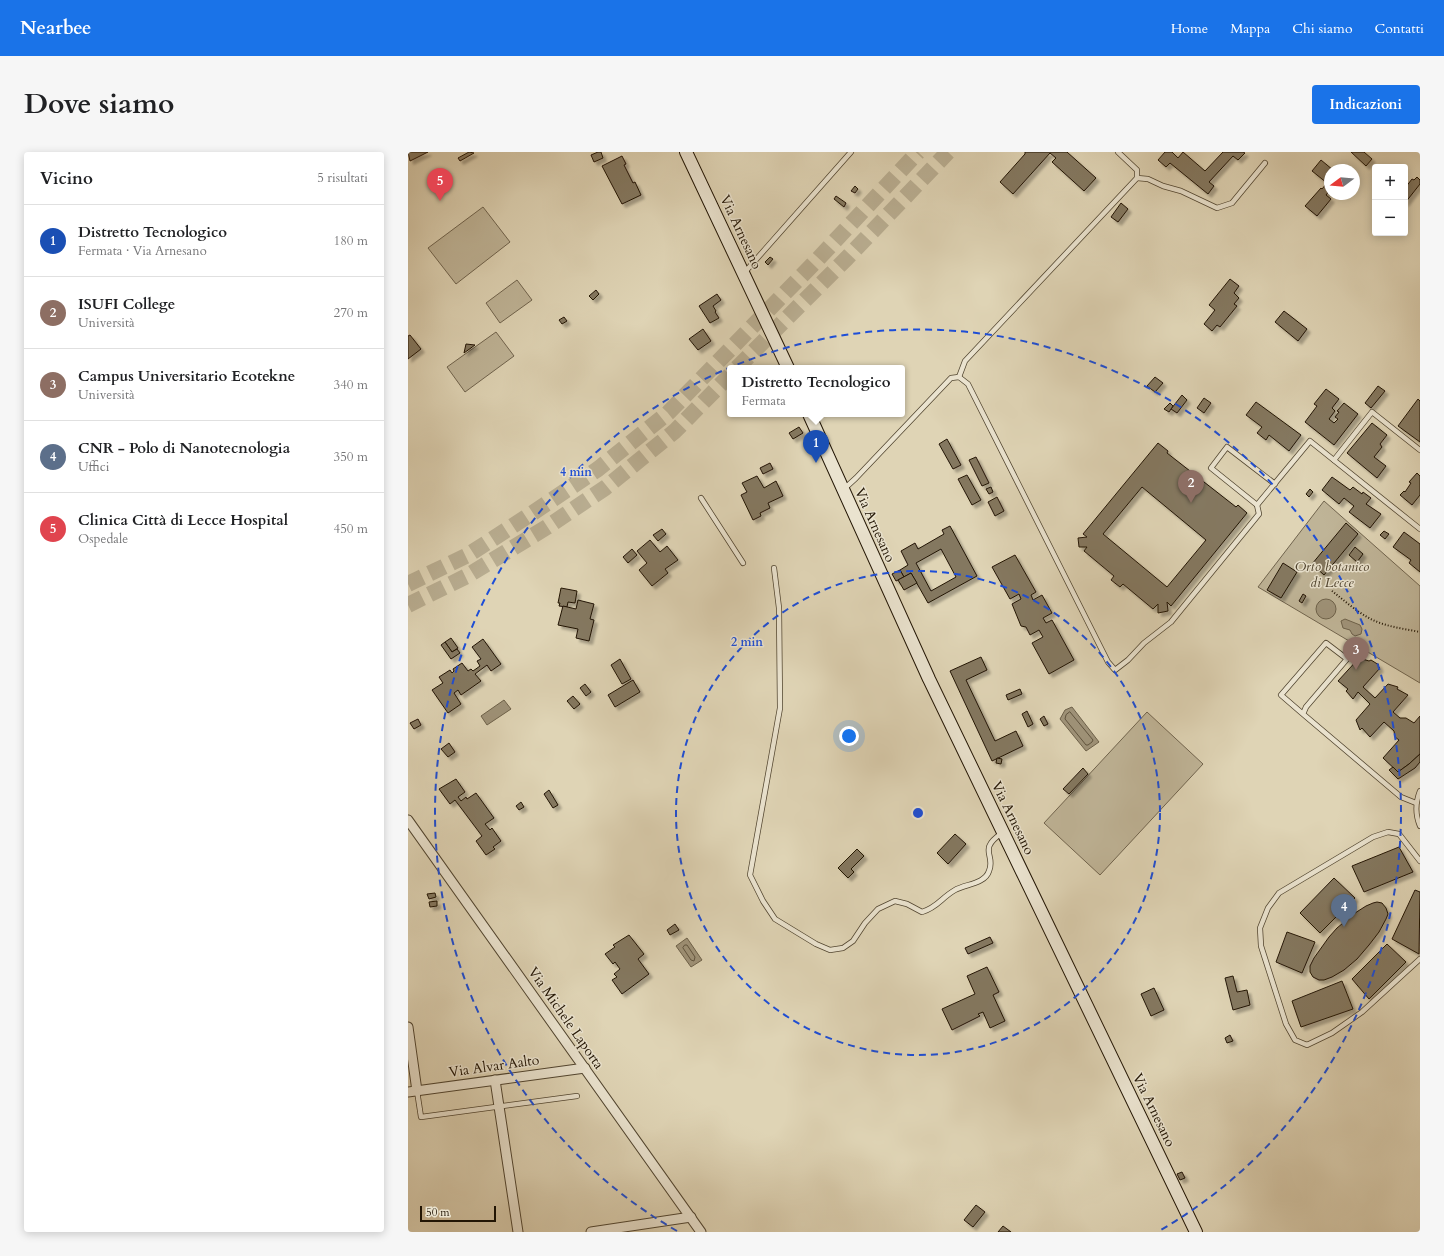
<!DOCTYPE html>
<html lang="it">
<meta charset="utf-8">
<style>
:root{--surface:#fff;--page:#f6f6f6;--text:#202124;--muted:#757577;--line:#e0e0e0;--accent:#1a73e8}
body{margin:0;font-family:Cardo,serif;background:var(--page);color:var(--text)}
.controls{position:absolute;right:12px;top:12px;display:grid;overflow:hidden;border-radius:4px;box-shadow:0 2px 10px #0003}
.controls button{width:36px;height:36px;display:grid;place-items:center;padding:0;border:0;border-bottom:1px solid var(--line);background:var(--surface);color:var(--text);font:20px sans-serif}
.compass{position:absolute;left:916px;top:12px;width:36px;height:36px;border-radius:50%;background:var(--surface);box-shadow:0 2px 10px #0003;rotate:254deg}
.scale{position:absolute;left:12px;bottom:10px;width:76px;box-sizing:border-box;padding-left:4px;border:2px solid #221504;border-top:0;font-size:11px;line-height:14px;white-space:nowrap;color:#221504;-webkit-text-stroke:3px #eae3cf;paint-order:stroke}
.you{position:absolute;left:441px;top:584px;width:14px;height:14px;margin:-10px;border:3px solid #fff;border-radius:50%;background:#1a73e8;box-shadow:0 0 0 6px #1a73e833}
.badge{display:grid;place-items:center;width:26px;height:26px;border-radius:50%;background:var(--accent);color:#fff;font-size:13px;font-weight:700}
.pin{position:absolute;translate:-50% -33px;filter:drop-shadow(0 1px 2px #0008)}
.pin::after{content:'';position:absolute;top:21px;width:14px;height:12px;background:inherit;clip-path:polygon(0 0,100% 0,50% 100%)}
.popup{position:absolute;left:319px;top:213px;width:178px;height:52px;box-sizing:border-box;display:grid;place-content:center;border-radius:4px;background:var(--surface);filter:drop-shadow(0 1px 3px #0005);font-size:13px;white-space:nowrap;color:var(--muted)}
.popup b{font-size:15px;color:var(--text)}
.popup::after{content:'';position:absolute;left:50%;top:100%;margin-left:-8px;border:8px solid transparent;border-top-color:var(--surface)}
.list{margin:0;padding:0;list-style:none}
h2{display:flex;justify-content:space-between;align-items:center;height:52px;margin:0;padding:0 16px;font-size:17px}
h2 small{font-size:13px;font-weight:400;color:var(--muted)}
.list li{display:grid;grid-template-columns:26px 1fr auto;gap:12px;align-items:center;box-sizing:border-box;height:72px;padding:0 16px;border-top:1px solid var(--line)}
.list b{display:block;font-size:15px;white-space:nowrap}
.list p{margin:0;font-size:13px;white-space:nowrap;color:var(--muted)}
.list em{font-size:13px;font-style:normal;color:var(--muted)}
.map{position:relative;flex:none;width:1012px;height:1080px;overflow:hidden;border-radius:4px}
header{display:flex;align-items:center;gap:24px;box-sizing:border-box;height:56px;padding:0 20px;background:var(--accent);color:#fff}
header strong{font-size:19px}
nav{display:flex;gap:22px;margin-inline-start:auto;font-size:14px}
.intro{display:flex;align-items:center;justify-content:space-between;box-sizing:border-box;height:96px;padding:0 24px}
h1{margin:0;font-size:28px}
.button{padding:10px 18px;border-radius:4px;background:var(--accent);color:#fff;font-size:14px;font-weight:700}
main{display:flex;gap:24px;padding:0 24px}
aside{flex:1;background:var(--surface);border-radius:4px;box-shadow:0 2px 10px #0003}
.map>svg:first-child{display:block}
.green{fill:#bfb497;stroke:#70644e}
.water{fill:#9f9379;stroke:#6d614a}
.lines{fill:none;stroke-linecap:round;stroke-linejoin:round}
.shore{stroke:#60543e;stroke-width:1}
.building{fill:#847860;stroke:#221504;fill-rule:evenodd;filter:url(#shadow)}
.highway-tunnel{stroke:#b9ae92;stroke-width:16;stroke-dasharray:16 8;stroke-linecap:butt}
.lane-casing{stroke:#514530;stroke-width:6}
.street-casing{stroke:#514530;stroke-width:11}
.secondary-casing{stroke:#221504;stroke-width:14}
.path{stroke:#221504;stroke-width:2;stroke-dasharray:1 2;stroke-linecap:butt}
.lane{stroke:#eae3cf;stroke-width:4.5}
.street{stroke:#eae3cf;stroke-width:9}
.secondary{stroke:#eae3cf;stroke-width:12}
.ring{fill:none;stroke:#1d4ed8;stroke-width:2;stroke-dasharray:7 5}
.labels{text-anchor:middle;dominant-baseline:central;stroke-width:3;stroke-linejoin:round;paint-order:stroke}
.street-label{font-size:14px;fill:#221504;stroke:#eae3cf}
.park-label{font-size:14px;font-style:italic;fill:#514530;stroke:#eae3cf}
.centre{fill:#1d4ed8;stroke:#eae3cf;stroke-width:2}
.ring-label{font-size:12px;text-anchor:middle;font-weight:bold;fill:#1d4ed8;stroke:#eae3cf;stroke-width:3;stroke-linejoin:round;paint-order:stroke}
</style>
<header>
<strong>Nearbee</strong>
<nav><a>Home</a><a>Mappa</a><a>Chi siamo</a><a>Contatti</a></nav>
</header>
<div class="intro"><h1>Dove siamo</h1><a class="button">Indicazioni</a></div>
<main>
<aside>
<h2>Vicino<small>5 risultati</small></h2>
<ul class="list">
<li><span class="badge" style="background:#1a4fb4">1</span><div><b>Distretto Tecnologico</b><p>Fermata · Via Arnesano</p></div><em>180 m</em></li>
<li><span class="badge" style="background:#8d6e63">2</span><div><b>ISUFI College</b><p>Università</p></div><em>270 m</em></li>
<li><span class="badge" style="background:#8d6e63">3</span><div><b>Campus Universitario Ecotekne</b><p>Università</p></div><em>340 m</em></li>
<li><span class="badge" style="background:#5c6f8a">4</span><div><b>CNR - Polo di Nanotecnologia</b><p>Uffici</p></div><em>350 m</em></li>
<li><span class="badge" style="background:#e0444e">5</span><div><b>Clinica Città di Lecce Hospital</b><p>Ospedale</p></div><em>450 m</em></li>
</ul>
</aside>
<div class="map">
<svg width="1012" height="1080" viewBox="0 0 1012 1080">
<defs>
<filter id="shadow"><feDropShadow dx="3.5" dy="3.5" stdDeviation="1" flood-color="#0004"/></filter>
</defs>
<rect width="100%" height="100%" fill="#dfd4b5"/>
<filter id="stains"><feTurbulence type="fractalNoise" baseFrequency=".005" numOctaves="4"/><feColorMatrix values="0 0 0 0 .2 0 0 0 0 .09 0 0 0 0 .02 0 0 0 .5 -.17"/></filter>
<radialGradient id="worn" r=".72"><stop offset=".6" stop-color="#630" stop-opacity="0"/><stop offset="1" stop-color="#630" stop-opacity=".3"/></radialGradient>
<g class="green">
<polygon points="75,55 102,90 48,132 20,96"/>
<polygon points="109,128 124,148 92,171 78,151"/>
<polygon points="88,180 106,204 57,240 39,215"/>
<polygon points="916,349 1012,434 1012,531 850,435"/>
<polygon points="739,560 795,612 692,723 636,671"/>
</g>
<g class="water">
<circle cx="918" cy="457" r="10"/>
<polygon points="937,467 952,473 954,477 953,482 947,484 944,482 942,478 935,476 933,469"/>
<polygon points="96,548 103,557 79,573 73,564"/>
<polygon points="664,555 691,590 678,599 652,567 657,558"/>
<polygon points="279,786 294,808 283,815 268,794"/>
</g>
<g class="lines">
<g class="shore">
<polygon points="662,560 685,588 684,590 680,593 678,593 657,567 658,563"/>
<polygon points="277,793 279,793 287,805 286,809 283,808 275,796"/>
</g>
</g>
<g class="building">
<polygon points="0,0 20,0 2,9"/>
<polygon points="61,0 66,1 52,9 50,6"/>
<polygon points="190,0 193,0 195,6 186,10 183,3"/>
<polygon points="617,0 659,0 688,26 676,39 644,10 648,6 642,1 605,42 592,30 617,2"/>
<polygon points="757,0 764,0 770,6 775,0 797,19 815,0 835,0 837,1 830,8 825,4 801,30 806,34 800,42 762,11 758,15 750,8"/>
<polygon points="943,0 956,0 964,7 958,14"/>
<polygon points="214,4 218,12 216,13 225,31 227,30 233,43 214,52 194,14"/>
<polygon points="913,8 925,18 922,18 922,38 918,43 923,47 909,64 897,54 913,36 914,37 919,31 904,19"/>
<polygon points="1009,25 1012,28 1012,32 997,51 997,36 1004,27 1006,28"/>
<polygon points="447,34 450,37 447,41 443,39"/>
<polygon points="428,44 438,51 436,55 426,47"/>
<polygon points="713,51 720,57 710,70 703,65"/>
<polygon points="362,105 365,107 360,113 357,110"/>
<polygon points="822,127 831,134 826,141 831,146 826,152 829,154 812,175 809,173 804,179 796,172 807,158 801,153"/>
<polygon points="188,138 191,142 185,148 181,144"/>
<polygon points="309,142 313,148 305,154 308,159 307,160 311,166 302,171 291,154"/>
<polygon points="876,159 899,177 890,189 867,170"/>
<polygon points="156,165 159,169 154,172 151,168"/>
<polygon points="295,177 303,189 290,198 281,187"/>
<polygon points="2,183 13,197 0,207 0,184"/>
<polygon points="58,192 67,193 56,201"/>
<polygon points="747,225 755,231 747,240 739,234"/>
<polygon points="970,234 977,239 963,256 957,251"/>
<polygon points="918,237 931,247 924,256 927,259 921,267 926,271 930,267 927,265 931,260 929,259 936,251 950,262 926,293 897,270 909,254 906,252"/>
<polygon points="774,243 779,248 769,261 763,257"/>
<polygon points="796,246 803,251 796,261 789,256"/>
<polygon points="1010,247 1012,249 1012,290 990,274"/>
<polygon points="848,250 893,283 881,299 861,283 858,288 849,281 854,275 838,263"/>
<polygon points="762,251 765,254 761,260 756,257"/>
<polygon points="964,271 979,283 972,292 974,295 966,305 978,314 969,326 939,301"/>
<polygon points="391,275 395,281 385,287 381,281"/>
<polygon points="539,287 553,313 545,317 531,292"/>
<path d="M750,291L760,299L759,301L828,355L830,353L839,361L763,454L759,450L760,459L750,461V452L745,457L715,432L712,435L703,428L706,424L676,399L679,395H671L670,386L679,385L675,382ZM734,335L798,388L759,435L695,382Z"/>
<polygon points="568,305 581,331 574,334 561,308"/>
<polygon points="362,311 365,317 355,322 352,316"/>
<polygon points="1009,321 1012,324 1012,343 1004,353 992,343 996,339 997,340 1003,331 1001,330"/>
<polygon points="559,323 573,348 564,353 550,327"/>
<polygon points="349,324 356,336 368,329 375,344 360,351 362,356 352,361 353,364 345,368 333,343 339,340 334,331"/>
<polygon points="924,325 942,338 945,335 954,342 955,340 963,346 958,352 973,362 962,376 941,360 946,354 936,346 931,352 914,338"/>
<polygon points="583,335 585,340 581,342 578,337"/>
<polygon points="902,337 905,340 901,345 898,342"/>
<polygon points="589,345 596,359 587,364 580,350"/>
<polygon points="938,371 950,382 916,423 904,412"/>
<path d="M542,374L569,424L520,451L503,421L496,425L492,418L500,413L493,399L507,391L510,397L536,382L534,378ZM533,397L548,425L523,439L508,411Z"/>
<polygon points="254,377 258,382 250,389 245,383"/>
<polygon points="976,379 981,382 977,387 972,383"/>
<polygon points="996,380 1012,392 1012,420 1001,411 1003,408 985,395"/>
<polygon points="242,388 252,400 259,394 270,408 257,417 260,421 244,434 231,418 239,411 229,399"/>
<polygon points="947,395 955,402 949,410 941,403"/>
<polygon points="224,397 229,403 220,411 215,405"/>
<polygon points="607,403 628,440 623,443 625,448 634,443 644,461 635,466 638,471 644,468 666,508 641,522 624,491 635,485 631,478 622,483 618,475 613,474 604,452 613,447 611,442 602,447 584,415"/>
<polygon points="875,411 889,420 873,446 859,438"/>
<polygon points="492,418 496,425 488,429 484,422"/>
<polygon points="503,421 509,431 496,438 490,428"/>
<polygon points="153,436 169,439 167,451 160,450 159,455 151,454 152,451 150,451"/>
<polygon points="895,442 898,444 894,451 891,449"/>
<polygon points="170,448 186,452 182,467 186,468 181,489 168,486 170,477 150,473 155,454 168,457"/>
<polygon points="43,486 50,496 44,500 37,490"/>
<polygon points="75,487 93,512 83,519 79,513 67,522 73,529 53,543 50,538 46,541 53,552 40,561 24,538 35,531 31,525 42,518 44,521 46,519 45,517 54,511 60,519 63,517 65,519 72,514 69,509 73,507 64,495"/>
<polygon points="37,490 44,500 49,497 52,501 43,507 33,493"/>
<polygon points="573,505 579,518 558,528 587,589 608,579 615,594 584,609 542,519"/>
<polygon points="951,506 961,509 963,508 971,513 970,514 972,516 955,535 967,546 980,532 990,535 989,537 1000,543 985,560 992,566 998,566 1006,571 1012,564 1012,602 1001,612 990,620 975,606 991,588 987,585 986,579 976,570 962,585 954,576 952,578 948,568 962,552 950,540 945,547 938,539 940,537 930,529"/>
<polygon points="212,507 223,527 214,532 203,513"/>
<polygon points="225,528 232,540 207,555 200,543"/>
<polygon points="177,532 183,540 178,544 172,536"/>
<polygon points="612,537 614,542 600,548 598,543"/>
<polygon points="165,544 172,552 166,557 159,549"/>
<polygon points="619,559 625,572 620,575 614,562"/>
<polygon points="636,564 640,572 636,574 632,567"/>
<polygon points="10,567 13,573 6,577 2,571"/>
<polygon points="41,591 47,600 40,605 33,597"/>
<polygon points="1012,602 1012,610 1007,616 990,627 981,618 985,615 990,620 1001,612"/>
<polygon points="589,606 594,607 593,612 588,611"/>
<polygon points="675,616 680,622 661,642 655,637"/>
<polygon points="48,627 57,640 50,645 53,649 58,645 59,647 68,641 86,666 77,672 82,678 84,676 93,689 85,695 87,697 78,703 68,689 74,684 47,648 42,652 31,637"/>
<polygon points="141,638 150,653 145,656 136,642"/>
<polygon points="113,650 116,655 111,658 108,654"/>
<polygon points="547,682 558,692 540,712 529,701"/>
<polygon points="991,695 1005,720 956,740 944,714"/>
<polygon points="449,697 456,704 443,717 446,720 440,726 430,716"/>
<polygon points="926,726 947,746 912,781 892,761"/>
<polygon points="1007,738 1012,740 1011,802 984,787"/>
<polygon points="27,741 28,745 21,747 19,742"/>
<polygon points="29,749 29,754 22,755 21,750"/>
<polygon points="969,750 974,751 978,756 980,762 978,767 971,780 961,793 949,807 936,818 924,825 916,828 911,828 905,825 902,820 902,814 906,806 921,785 929,776 947,761 958,754 965,751"/>
<polygon points="267,772 271,778 262,783 259,778"/>
<polygon points="879,780 907,790 894,821 868,810"/>
<polygon points="221,783 236,802 230,807 241,822 214,842 204,828 209,825 206,822 212,817 207,810 205,812 197,802 207,795 205,793"/>
<polygon points="582,785 585,791 560,802 557,796"/>
<polygon points="979,792 998,810 961,847 944,827"/>
<polygon points="579,815 591,840 585,843 597,869 582,876 575,860 570,862 572,864 544,878 534,857 567,842 559,824"/>
<polygon points="825,824 829,840 839,838 842,853 825,858 817,826"/>
<polygon points="934,829 945,857 893,875 884,849"/>
<polygon points="746,836 756,858 743,864 733,842"/>
<polygon points="822,883 825,889 819,891 817,886"/>
<polygon points="774,1020 777,1026 772,1028 769,1022"/>
<polygon points="568,1053 577,1060 565,1075 556,1068"/>
<polygon points="595,1074 603,1080 590,1080"/>
</g>
<g class="lines">
<g class="highway-tunnel">
<polyline points="329,216 439,106 540,0"/>
<polyline points="0,432 60,403 123,362 190,317 260,261 410,107 510,0"/>
<polyline points="0,453 59,424 139,375 197,336 267,279 322,223"/>
</g>
<g class="lane-casing">
<g id="lane">
<polyline points="729,26 740,27 755,34 773,39 809,56 824,51 857,11"/>
<polyline points="337,120 443,0"/>
<polyline points="551,225 557,209 729,26 729,18 710,0"/>
<polyline points="926,308 964,260 1012,298"/>
<polyline points="436,337 448,326 543,226 551,225 560,232 700,510 707,518 720,508 736,491 763,470 851,362 849,353 803,316 819,295 867,332"/>
<polyline points="293,346 335,411"/>
<polyline points="849,353 902,289 1012,377"/>
<path d="M366,416L371,456L372,556L342,723L355,749L367,767L408,792L422,798L435,796L445,789L457,771L470,757L487,749L499,752L514,760C530,755 533,746 547,738C557,732 577,732 581,719C588,703 569,698 594,681"/>
<polyline points="895,562 873,543 918,491 939,507 898,555 895,562 993,645 1008,651"/>
<path d="M1012,639C1007,652 1007,662 1012,674"/>
<polyline points="1012,709 991,682 980,680 965,685 871,741 860,756 852,776 853,794 878,872 887,888 899,893 924,881 954,860 1012,807"/>
<polyline points="9,939 13,965 169,944"/>
</g>
</g>
<g class="street-casing">
<g id="street">
<polyline points="0,668 293,1080"/>
<polyline points="0,875 9,939"/>
<polyline points="87,928 110,1080"/>
<polyline points="0,940 177,916"/>
<polyline points="183,1080 283,1065"/>
</g>
</g>
<g class="secondary-casing">
<g id="secondary">
<polyline points="278,0 380,216"/>
<polyline points="401,262 521,527 788,1080"/>
</g>
</g>
<path class="path" d="M924,439C937,449 951,462 967,469C981,475 997,477 1012,480"/>
<use href="#lane" class="lane"/>
<use href="#street" class="street"/>
<use href="#secondary" class="secondary"/>
</g>
<g class="ring">
<circle cx="510" cy="661" r="242"/>
<path d="M269 1079A483 483 0 1 1 751 1079"/>
</g>
<g class="labels">
<g class="street-label">
<text transform="translate(333 80) rotate(65)">Via Arnesano</text>
<text transform="translate(467 373) rotate(66)">Via Arnesano</text>
<text transform="translate(605 666) rotate(64)">Via Arnesano</text>
<text transform="translate(158 866) rotate(55)">Via Michele Laporta</text>
<text transform="translate(86 914) rotate(-8)">Via Alvar Aalto</text>
<text transform="translate(746 958) rotate(64)">Via Arnesano</text>
</g>
<g class="park-label">
<text x="924" y="414">Orto botanico<tspan x="924" dy="16">di Lecce</tspan></text>
</g>
</g>
<circle cx="510" cy="661" r="6" class="centre"/>
<g class="ring-label">
<text x="168" y="324">4 min</text>
<text x="339" y="494">2 min</text>
</g>
<rect width="100%" height="100%" filter="url(#stains)"/>
<rect width="100%" height="100%" fill="url(#worn)"/>
</svg>
<div class="controls">
<button>+</button>
<button>−</button>
</div>
<svg class="compass" viewBox="-18 -18 36 36"><path d="M0-13l5 13h-10z" fill="#e53935"/><path d="M0 13l5-13h-10z" fill="#757577"/></svg>
<div class="scale">50 m</div>
<div class="you"></div>
<div class="pin badge" style="left:408px;top:311px;background:#1a4fb4">1</div>
<div class="popup"><b>Distretto Tecnologico</b>Fermata</div>
<div class="pin badge" style="left:783px;top:351px;background:#8d6e63">2</div>
<div class="pin badge" style="left:948px;top:518px;background:#8d6e63">3</div>
<div class="pin badge" style="left:936px;top:775px;background:#5c6f8a">4</div>
<div class="pin badge" style="left:32px;top:49px;background:#e0444e">5</div>
</div>
</main>
